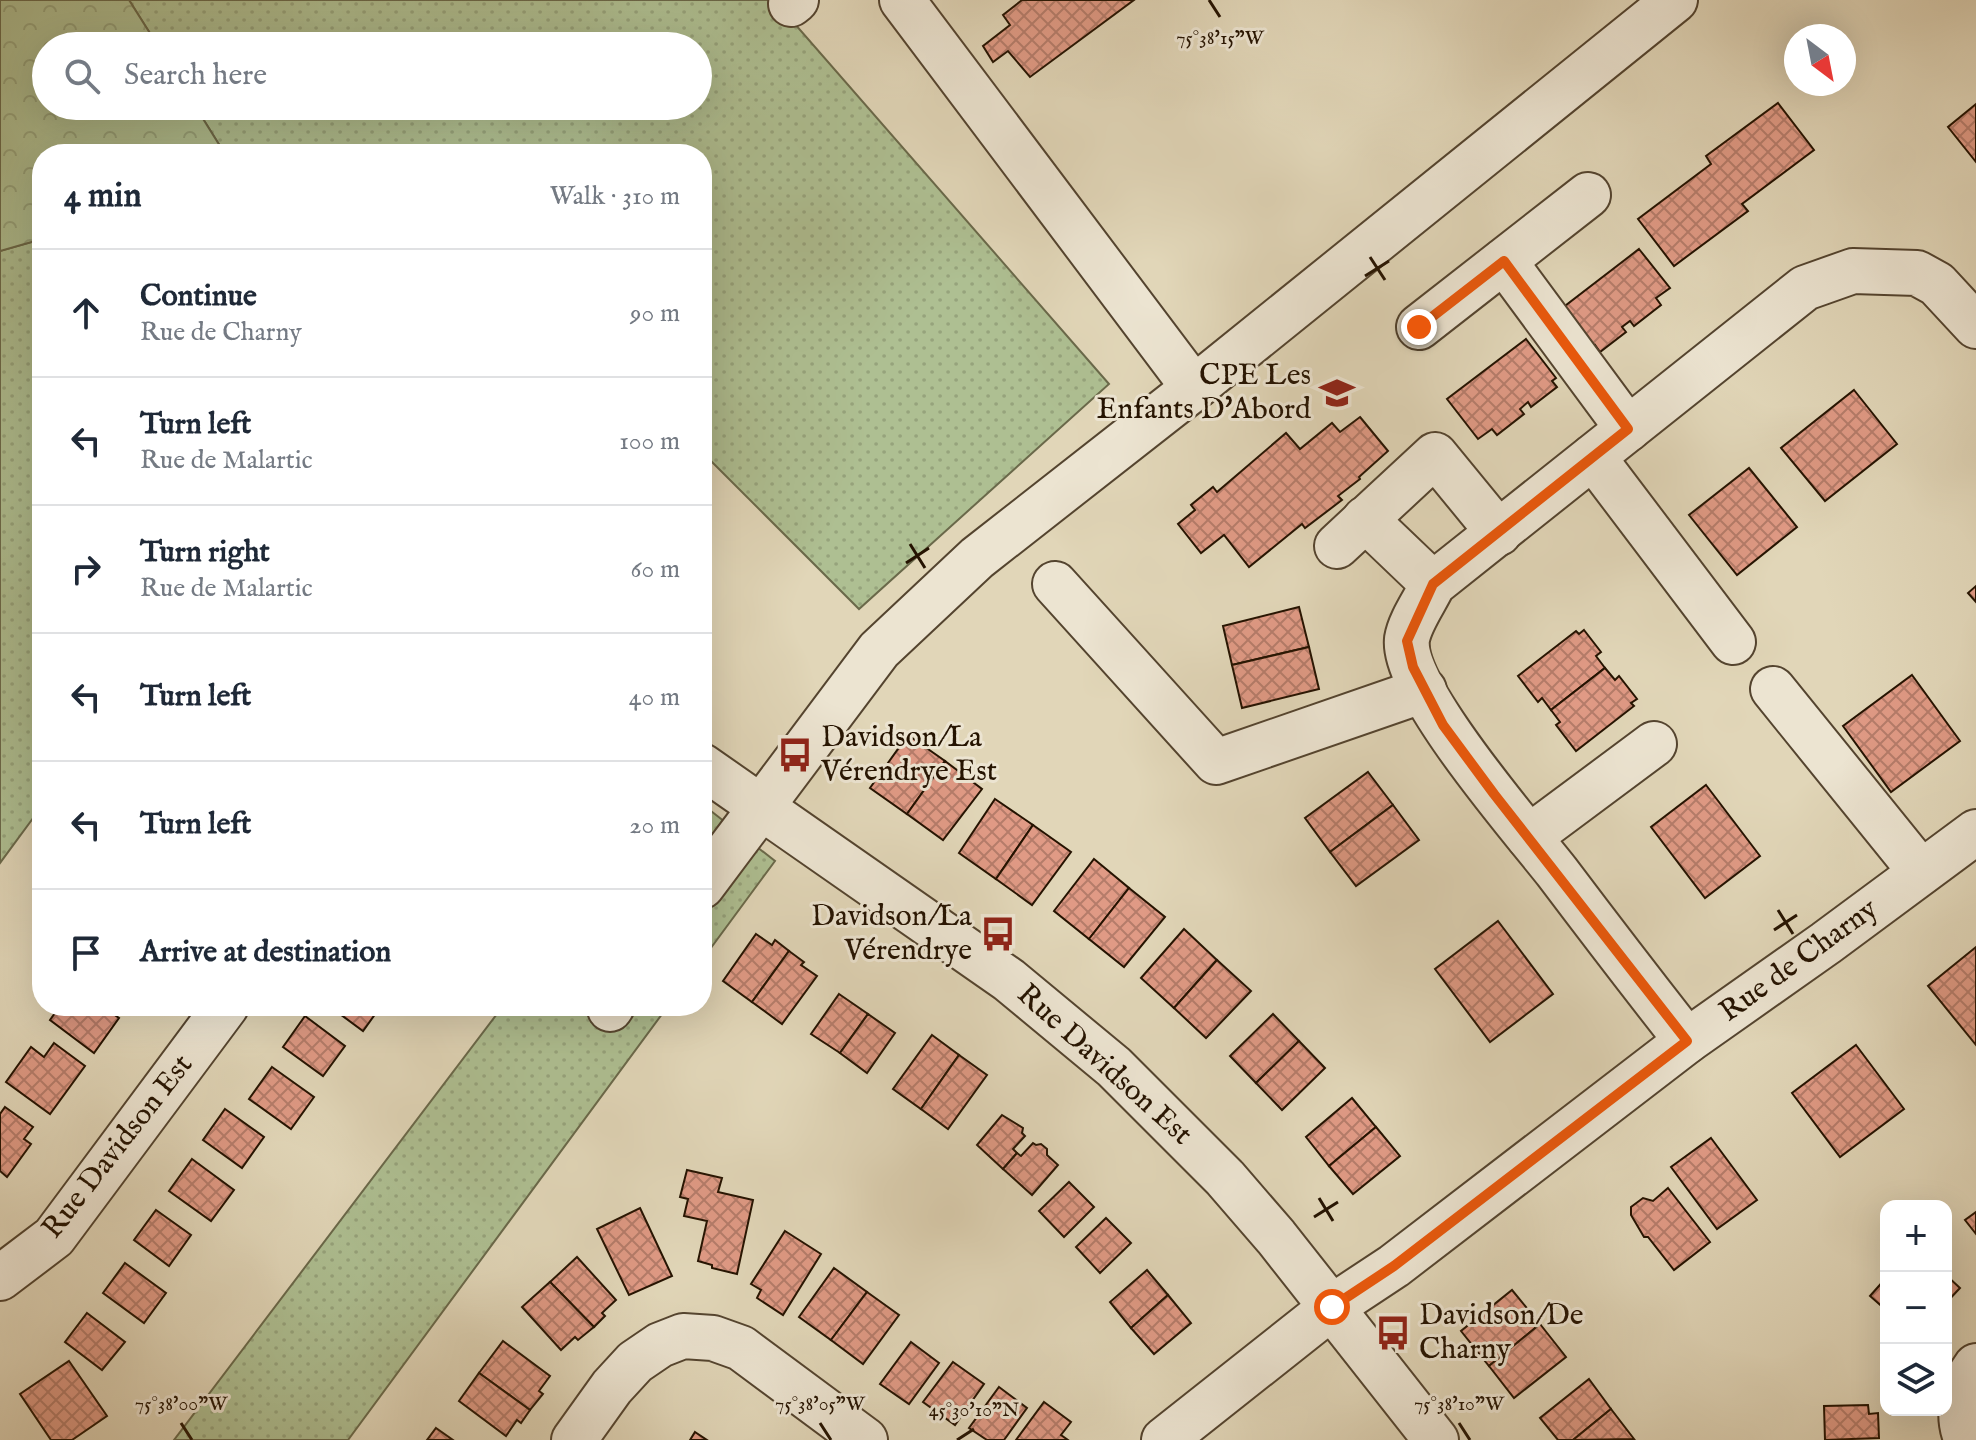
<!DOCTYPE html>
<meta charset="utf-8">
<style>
:root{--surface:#fff;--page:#f2f2f3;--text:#1f2937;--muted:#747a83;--line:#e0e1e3}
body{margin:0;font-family:"IM FELL English",serif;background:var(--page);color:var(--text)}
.controls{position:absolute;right:24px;bottom:24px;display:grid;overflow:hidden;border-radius:16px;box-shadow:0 8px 32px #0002}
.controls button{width:72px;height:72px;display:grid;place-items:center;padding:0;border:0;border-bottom:2px solid var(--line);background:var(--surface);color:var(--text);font:40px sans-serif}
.compass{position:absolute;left:1784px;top:24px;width:72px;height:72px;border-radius:50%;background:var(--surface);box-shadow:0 8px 32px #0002;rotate:148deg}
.stop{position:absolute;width:24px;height:24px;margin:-18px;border:6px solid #ea580c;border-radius:50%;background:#fff}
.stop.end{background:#ea580c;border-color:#fff;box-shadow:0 2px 8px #0008}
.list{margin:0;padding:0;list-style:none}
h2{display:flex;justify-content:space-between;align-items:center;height:104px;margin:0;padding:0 32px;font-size:34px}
h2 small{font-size:26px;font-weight:400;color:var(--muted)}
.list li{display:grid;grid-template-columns:52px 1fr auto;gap:24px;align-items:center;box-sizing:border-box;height:128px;padding:0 32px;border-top:2px solid var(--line)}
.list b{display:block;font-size:30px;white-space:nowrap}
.list p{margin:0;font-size:26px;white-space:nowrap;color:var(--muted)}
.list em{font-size:26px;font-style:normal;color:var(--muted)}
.icon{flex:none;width:44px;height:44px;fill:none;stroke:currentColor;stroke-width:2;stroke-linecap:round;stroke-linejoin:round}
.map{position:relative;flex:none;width:1976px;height:1440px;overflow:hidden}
.search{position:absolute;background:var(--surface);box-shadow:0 8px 32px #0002;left:32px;top:32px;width:680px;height:88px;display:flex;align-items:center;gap:20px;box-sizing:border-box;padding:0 28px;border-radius:44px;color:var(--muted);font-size:30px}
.panel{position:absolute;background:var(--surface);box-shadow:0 8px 32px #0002;left:32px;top:144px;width:680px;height:872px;border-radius:32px}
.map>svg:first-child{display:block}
.green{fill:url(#green-dots);stroke:#6a694a;stroke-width:2}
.forest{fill:url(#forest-crowns);stroke:#6a694a;stroke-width:2}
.building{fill:url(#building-cross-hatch);stroke:#251301;stroke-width:2}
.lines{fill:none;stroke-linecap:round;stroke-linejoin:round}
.minor-casing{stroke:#54442f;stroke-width:48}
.minor{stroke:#ece4d1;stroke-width:44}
.route{stroke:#ea580c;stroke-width:10}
.ticks{fill:none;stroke:#251301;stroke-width:3}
.labels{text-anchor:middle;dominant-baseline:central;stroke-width:6;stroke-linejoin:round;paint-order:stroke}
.poi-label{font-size:30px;fill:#251301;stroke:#ece4d1;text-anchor:end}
.street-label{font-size:30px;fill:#251301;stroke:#ece4d1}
.ticks-label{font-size:20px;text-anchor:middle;fill:#251301;stroke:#ece4d1;stroke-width:6;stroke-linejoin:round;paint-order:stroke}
</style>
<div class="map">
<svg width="1976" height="1440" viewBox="0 0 1976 1440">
<defs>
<pattern id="green-dots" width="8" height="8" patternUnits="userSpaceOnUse" patternTransform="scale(2)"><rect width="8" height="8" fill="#aebf92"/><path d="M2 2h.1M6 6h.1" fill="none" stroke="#96a37c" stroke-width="1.8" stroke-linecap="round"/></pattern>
<pattern id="forest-crowns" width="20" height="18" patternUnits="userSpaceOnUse" patternTransform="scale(2)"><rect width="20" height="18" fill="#aebf92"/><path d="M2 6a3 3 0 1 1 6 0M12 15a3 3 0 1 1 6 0" fill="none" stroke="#96a37c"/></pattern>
<pattern id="building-cross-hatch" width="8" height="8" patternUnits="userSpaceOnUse" patternTransform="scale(2)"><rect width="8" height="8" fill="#e09a85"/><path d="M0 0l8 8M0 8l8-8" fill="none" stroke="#b57c6a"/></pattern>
</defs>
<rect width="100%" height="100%" fill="#e1d6b8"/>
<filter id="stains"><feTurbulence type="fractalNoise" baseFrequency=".0025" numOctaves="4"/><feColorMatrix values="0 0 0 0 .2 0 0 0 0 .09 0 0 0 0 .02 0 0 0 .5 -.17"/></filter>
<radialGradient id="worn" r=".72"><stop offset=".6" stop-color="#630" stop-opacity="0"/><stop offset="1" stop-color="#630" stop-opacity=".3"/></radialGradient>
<g class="green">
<polygon points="129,0 774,0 1109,384 859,609 702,452 702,154 225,154 195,106 698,106 698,46 158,46"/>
<polygon points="42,239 42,806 0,863 0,251"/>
<polygon points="702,804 775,861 702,960"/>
<polygon points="503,1006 668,1006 348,1440 174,1440"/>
</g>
<polygon class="forest" points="0,0 129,0 158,46 46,46 46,106 195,106 225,154 42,154 42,239 0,251"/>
<g class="building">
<polygon points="1022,0 1134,0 1030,77 1008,51 993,62 983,46 1010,25 1003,15"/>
<polygon points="1778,103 1814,150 1742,204 1748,211 1674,266 1638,219 1711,164 1706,156"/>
<polygon points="1976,104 1976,162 1948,127"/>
<polygon points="1639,249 1670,288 1656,298 1661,305 1634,326 1630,321 1622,327 1626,332 1600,352 1595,345 1591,348 1561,309"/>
<polygon points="1526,339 1556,378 1552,381 1557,387 1531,407 1528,402 1520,409 1524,414 1497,435 1492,429 1478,439 1447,399"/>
<polygon points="1854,390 1897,444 1825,501 1781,448"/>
<polygon points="1360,417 1388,451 1359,477 1360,479 1338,496 1342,500 1305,528 1302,524 1249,567 1224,535 1201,553 1178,524 1195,510 1191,505 1213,487 1217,492 1286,433 1300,449 1332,423 1340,432"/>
<polygon points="1749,468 1797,527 1737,575 1689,515"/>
<polygon points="1976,586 1976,602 1968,593"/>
<polygon points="1299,607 1309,647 1232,665 1223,626"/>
<polygon points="1584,630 1601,652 1596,656 1605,668 1551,710 1542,698 1538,702 1518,676 1576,631 1579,634"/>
<polygon points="1309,647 1319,689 1242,708 1232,665"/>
<polygon points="1605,668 1615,680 1619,676 1637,699 1631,703 1634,706 1576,751 1556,725 1560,722 1551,710"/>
<polygon points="1912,675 1960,741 1891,792 1843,726"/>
<polygon points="908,735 945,761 907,814 870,788"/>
<polygon points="945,761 982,789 943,840 907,814"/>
<polygon points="1368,772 1393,805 1330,852 1305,818"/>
<polygon points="1706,785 1760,856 1705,898 1651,827"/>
<polygon points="995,799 1033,825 996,879 959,853"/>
<polygon points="1393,805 1419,840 1356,886 1330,852"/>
<polygon points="1033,825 1071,852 1032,905 996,879"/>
<polygon points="1094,859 1129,888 1089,939 1054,911"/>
<polygon points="1129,888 1165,917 1124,967 1089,939"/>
<polygon points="1498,921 1553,994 1490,1042 1435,969"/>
<polygon points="1184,929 1217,960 1174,1008 1141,978"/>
<polygon points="756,934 772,945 775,940 789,951 752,1002 723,981"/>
<polygon points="1976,947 1976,1045 1928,986"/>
<polygon points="789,951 804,962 801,965 817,976 782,1024 752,1002"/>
<polygon points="1217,960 1251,991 1206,1038 1174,1008"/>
<polygon points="839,994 868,1014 840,1053 811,1034"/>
<polygon points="60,1006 102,1006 119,1018 94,1053 50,1020"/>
<polygon points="329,1006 381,1006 363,1031"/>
<polygon points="868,1014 895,1033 867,1073 840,1053"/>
<polygon points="1273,1014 1299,1041 1256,1083 1230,1056"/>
<polygon points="305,1016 345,1046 323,1076 283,1047"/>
<polygon points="932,1035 959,1055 921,1109 893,1089"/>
<polygon points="1299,1041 1325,1068 1282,1110 1256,1083"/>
<polygon points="54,1043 85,1066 50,1114 6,1082 31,1047 44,1057"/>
<polygon points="1856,1045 1904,1109 1840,1157 1792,1093"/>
<polygon points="959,1055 987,1075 948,1129 921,1109"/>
<polygon points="272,1067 314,1097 291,1129 249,1099"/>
<polygon points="1352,1098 1376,1127 1329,1166 1306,1137"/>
<polygon points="5,1107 33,1127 24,1139 31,1144 7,1177 0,1171 0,1114"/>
<polygon points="225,1109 264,1137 242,1168 203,1140"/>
<polygon points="1002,1115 1023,1128 1022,1133 1025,1136 1013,1149 1017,1153 1003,1169 977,1145"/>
<polygon points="1376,1127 1400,1156 1353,1194 1329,1166"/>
<polygon points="1711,1138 1757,1200 1717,1229 1671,1167"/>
<polygon points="1033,1143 1036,1145 1041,1144 1047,1149 1047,1155 1058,1165 1032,1195 1003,1169 1017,1153 1021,1156"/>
<polygon points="192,1159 234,1190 211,1221 169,1191"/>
<polygon points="687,1170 722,1178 718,1192 753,1200 737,1274 712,1268 712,1265 698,1261 707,1221 684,1216 688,1199 680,1197"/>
<polygon points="1069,1182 1094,1207 1064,1237 1039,1211"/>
<polygon points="1668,1188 1710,1242 1674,1270 1648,1237 1644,1237 1631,1215 1631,1207 1643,1198 1653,1201"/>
<polygon points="640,1208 672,1276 629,1295 597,1229"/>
<polygon points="156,1210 191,1235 169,1266 134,1240"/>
<polygon points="1976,1212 1976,1234 1965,1220"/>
<polygon points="1106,1218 1131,1243 1100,1273 1076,1247"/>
<polygon points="785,1231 821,1254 783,1315 757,1298 761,1290 751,1284"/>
<polygon points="577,1257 616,1300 602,1313 605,1316 594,1327 550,1282"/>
<polygon points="125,1263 166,1293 144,1323 103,1293"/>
<polygon points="834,1268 867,1292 831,1340 799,1317"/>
<polygon points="1147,1270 1168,1295 1131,1328 1110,1302"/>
<polygon points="1946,1275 1960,1288 1946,1303"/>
<polygon points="1886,1278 1886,1310 1870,1296"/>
<polygon points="550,1282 594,1327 578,1340 575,1337 561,1350 522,1307"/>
<polygon points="1512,1290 1540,1324 1489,1366 1461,1331"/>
<polygon points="867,1292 899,1315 863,1364 831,1340"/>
<polygon points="1168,1295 1191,1323 1154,1354 1131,1328"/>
<polygon points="87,1313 125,1342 102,1370 65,1342"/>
<polygon points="1540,1324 1566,1357 1514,1398 1489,1366"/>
<polygon points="503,1341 550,1376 539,1391 543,1394 530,1410 479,1373"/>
<polygon points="911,1342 939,1363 909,1404 880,1384"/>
<polygon points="69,1361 107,1416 72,1440 51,1440 20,1394"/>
<polygon points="953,1362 984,1384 955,1425 923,1402"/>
<polygon points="479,1373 530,1410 521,1423 517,1420 506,1436 459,1401"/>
<polygon points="1589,1379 1611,1409 1573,1440 1558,1440 1540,1418"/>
<polygon points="999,1387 1027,1408 1004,1440 987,1440 969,1428"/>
<polygon points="1044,1402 1071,1422 1061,1435 1068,1440 1016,1440"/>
<polygon points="1868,1405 1869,1414 1878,1413 1879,1438 1825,1440 1824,1406"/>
<polygon points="1611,1409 1634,1439 1573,1440"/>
<polygon points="436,1428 453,1440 427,1440"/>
<polygon points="695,1432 707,1440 690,1440"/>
</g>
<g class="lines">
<g class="minor-casing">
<g id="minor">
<polyline points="902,0 1194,388"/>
<polyline points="791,4 796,0"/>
<polyline points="1504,261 1628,429"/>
<polyline points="1419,327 1588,195"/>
<polyline points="1593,457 1733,642"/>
<polyline points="1365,519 1433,584"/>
<polyline points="1337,546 1435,455 1499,533"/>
<polyline points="1055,584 1216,762 1424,690"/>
<polyline points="1773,689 1921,872"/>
<polyline points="702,766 1009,980 1114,1067 1225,1178 1276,1237 1436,1440"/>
<polyline points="1529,837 1654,744"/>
<polyline points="702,886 879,650 977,558 1194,388 1675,0"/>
<polyline points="610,1009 612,1006"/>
<path d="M1687,1041C1643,985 1600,929 1557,872C1524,830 1401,689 1407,639C1410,621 1425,601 1433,584L1805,288L1853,271L1917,273L1937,284L1976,326"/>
<polyline points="0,1278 54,1237 226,1006"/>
<polyline points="574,1440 612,1387 635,1362 660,1345 683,1336 713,1338 741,1348 865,1440"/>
<polyline points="1164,1440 1332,1307 1394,1266 1687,1041 1826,943 1976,832"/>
<path d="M1967,1440C1956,1418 1962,1384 1976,1366"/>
</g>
</g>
<use href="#minor" class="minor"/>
</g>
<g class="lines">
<polyline class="route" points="1332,1307 1394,1266 1687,1041 1494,794 1443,725 1413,667 1407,641 1433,584 1628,429 1504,261 1419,327"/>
</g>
<path class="ticks" d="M1209,0L1220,17M1370,257L1385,280M1365,276L1389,261M910,544L925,568M906,563L929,548M1778,910L1793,934M1774,930L1797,915M1319,1198L1333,1221M1314,1217L1338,1202M181,1423L192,1440M820,1423L831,1440M1459,1423L1470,1440M957,1440L974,1429"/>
<defs>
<g id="school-bare" transform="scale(2.76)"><path d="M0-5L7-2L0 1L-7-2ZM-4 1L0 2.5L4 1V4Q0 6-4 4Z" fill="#8f2418" stroke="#ece4d1" stroke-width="2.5" paint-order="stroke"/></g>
<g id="bus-bare" transform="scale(2.76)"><path d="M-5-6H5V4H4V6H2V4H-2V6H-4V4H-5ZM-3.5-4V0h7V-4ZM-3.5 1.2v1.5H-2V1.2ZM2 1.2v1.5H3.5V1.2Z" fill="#8f2418" stroke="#ece4d1" stroke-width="2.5" paint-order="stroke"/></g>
</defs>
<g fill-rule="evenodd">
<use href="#school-bare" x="1337" y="393"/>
<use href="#bus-bare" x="795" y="755"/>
<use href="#bus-bare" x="998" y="934"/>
<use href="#bus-bare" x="1393" y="1333"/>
</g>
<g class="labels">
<g class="poi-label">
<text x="1311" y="376">CPE Les<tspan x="1311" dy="34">Enfants D'Abord</tspan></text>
<text x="821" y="738" text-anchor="start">Davidson/La<tspan x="821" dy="34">Vérendrye Est</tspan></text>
<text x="972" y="917">Davidson/La<tspan x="972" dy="34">Vérendrye</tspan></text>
<text x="1419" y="1316" text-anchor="start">Davidson/De<tspan x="1419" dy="34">Charny</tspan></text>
</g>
<g class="street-label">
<text transform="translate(1799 961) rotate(-36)">Rue de Charny</text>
<text transform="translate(1104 1065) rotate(42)">Rue Davidson Est</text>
<text transform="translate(118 1147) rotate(-52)">Rue Davidson Est</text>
</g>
</g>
<g class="ticks-label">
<text x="1220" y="44">75°38'15"W</text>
<text x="181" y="1410">75°38'00"W</text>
<text x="820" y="1410">75°38'05"W</text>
<text x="1459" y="1410">75°38'10"W</text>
<text x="974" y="1416">45°30'10"N</text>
</g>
<rect width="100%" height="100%" filter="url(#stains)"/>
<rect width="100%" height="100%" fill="url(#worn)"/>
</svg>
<div class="controls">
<button>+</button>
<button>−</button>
<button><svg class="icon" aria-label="layers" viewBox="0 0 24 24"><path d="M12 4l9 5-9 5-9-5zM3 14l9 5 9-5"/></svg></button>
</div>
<svg class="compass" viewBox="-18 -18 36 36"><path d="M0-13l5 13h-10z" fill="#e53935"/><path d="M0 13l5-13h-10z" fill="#747a83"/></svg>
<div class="stop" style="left:1332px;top:1307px"></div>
<div class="stop end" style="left:1419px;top:327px"></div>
<div class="search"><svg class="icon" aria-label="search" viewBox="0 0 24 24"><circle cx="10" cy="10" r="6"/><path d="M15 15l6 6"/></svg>Search here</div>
<section class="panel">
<h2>4 min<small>Walk · 310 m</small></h2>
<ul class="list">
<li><svg class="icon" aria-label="ahead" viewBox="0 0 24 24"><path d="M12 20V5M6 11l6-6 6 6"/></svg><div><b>Continue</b><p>Rue de Charny</p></div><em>90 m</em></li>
<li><svg class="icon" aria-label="left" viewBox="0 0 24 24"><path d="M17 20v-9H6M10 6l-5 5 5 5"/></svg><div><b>Turn left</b><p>Rue de Malartic</p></div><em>100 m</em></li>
<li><svg class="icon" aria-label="right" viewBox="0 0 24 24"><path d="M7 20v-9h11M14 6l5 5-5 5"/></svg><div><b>Turn right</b><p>Rue de Malartic</p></div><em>60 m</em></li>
<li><svg class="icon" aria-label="left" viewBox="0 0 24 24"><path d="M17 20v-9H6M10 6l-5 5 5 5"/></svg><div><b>Turn left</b></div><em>40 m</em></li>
<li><svg class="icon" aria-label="left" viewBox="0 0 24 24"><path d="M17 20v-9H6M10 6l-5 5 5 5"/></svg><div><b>Turn left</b></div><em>20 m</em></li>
<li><svg class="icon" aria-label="arrive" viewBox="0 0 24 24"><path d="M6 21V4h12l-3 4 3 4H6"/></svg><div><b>Arrive at destination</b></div></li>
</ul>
</section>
</div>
